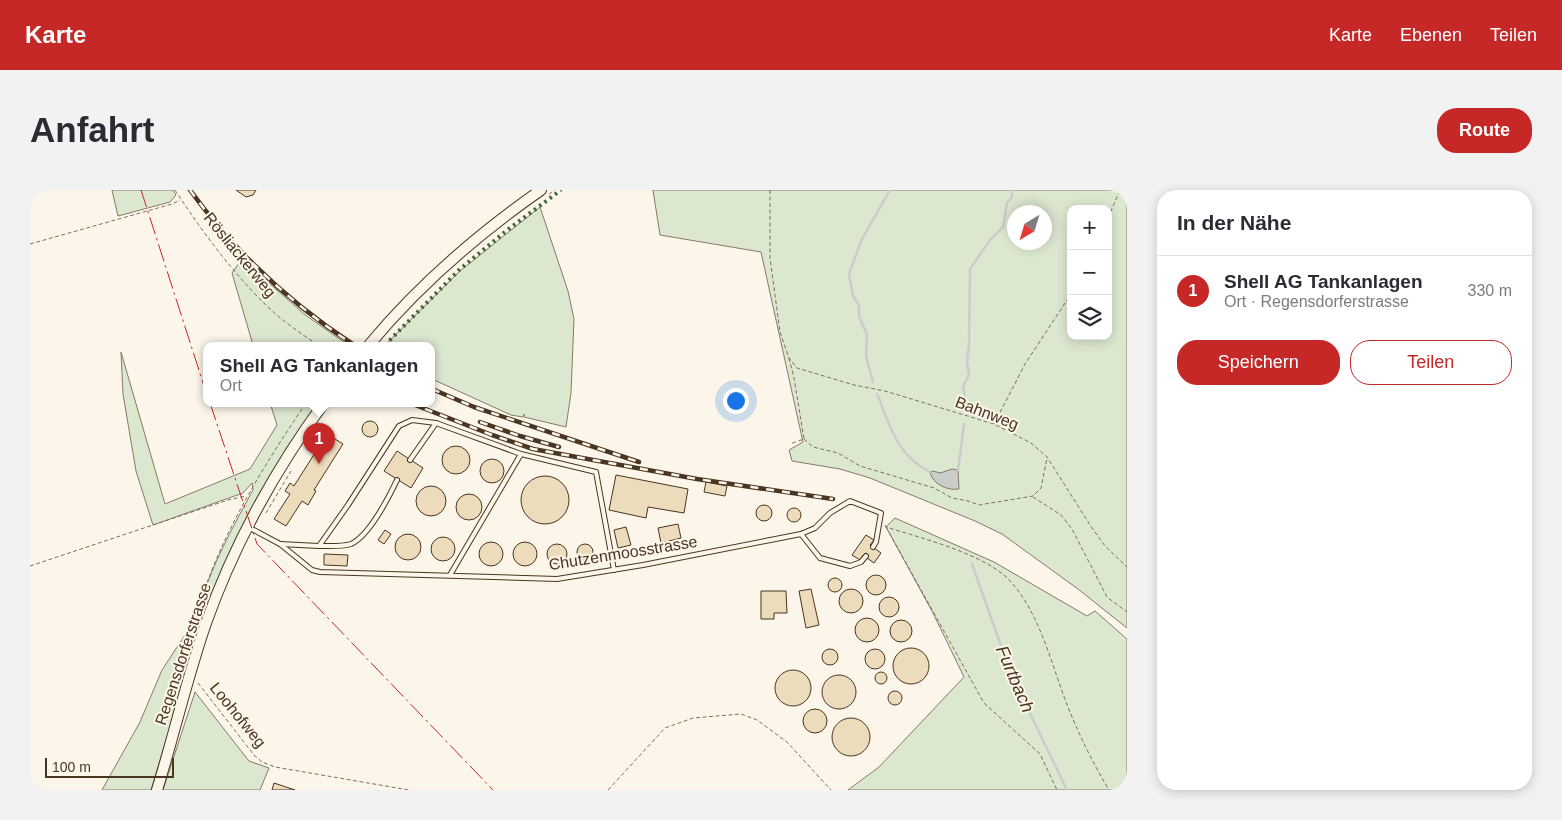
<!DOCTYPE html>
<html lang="de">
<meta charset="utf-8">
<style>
:root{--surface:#fff;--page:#f2f2f3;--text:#2b2b33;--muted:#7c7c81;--line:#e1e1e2;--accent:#c62828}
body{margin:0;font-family:Arial,sans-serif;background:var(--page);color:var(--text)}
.controls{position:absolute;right:15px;top:15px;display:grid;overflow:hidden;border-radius:10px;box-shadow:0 2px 12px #0003}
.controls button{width:45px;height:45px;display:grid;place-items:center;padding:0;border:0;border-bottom:1px solid var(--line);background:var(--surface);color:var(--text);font:25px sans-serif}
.compass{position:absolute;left:977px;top:15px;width:45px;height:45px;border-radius:50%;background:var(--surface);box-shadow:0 2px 12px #0003;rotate:218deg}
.scale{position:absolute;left:15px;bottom:12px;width:129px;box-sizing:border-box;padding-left:5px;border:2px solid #4a3520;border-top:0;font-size:14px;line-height:18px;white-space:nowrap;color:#4a3520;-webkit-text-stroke:4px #fbf6e9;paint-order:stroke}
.you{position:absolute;left:705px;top:210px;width:18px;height:18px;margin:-12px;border:4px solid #fff;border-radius:50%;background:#1a73e8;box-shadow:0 0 0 8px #1a73e833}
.badge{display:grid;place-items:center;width:32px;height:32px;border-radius:50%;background:var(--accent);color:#fff;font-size:16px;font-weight:700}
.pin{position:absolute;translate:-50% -41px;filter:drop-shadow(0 1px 2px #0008)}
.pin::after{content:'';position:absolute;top:26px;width:18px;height:15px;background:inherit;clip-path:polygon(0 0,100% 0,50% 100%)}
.popup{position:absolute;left:173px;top:152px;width:232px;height:65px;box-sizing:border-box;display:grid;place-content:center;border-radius:10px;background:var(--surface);filter:drop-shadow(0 1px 4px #0005);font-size:16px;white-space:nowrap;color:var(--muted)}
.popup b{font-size:19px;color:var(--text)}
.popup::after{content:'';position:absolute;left:50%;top:100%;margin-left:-10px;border:10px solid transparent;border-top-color:var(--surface)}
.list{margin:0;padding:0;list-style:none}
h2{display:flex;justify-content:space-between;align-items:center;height:65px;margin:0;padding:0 20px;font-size:21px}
h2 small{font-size:16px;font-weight:400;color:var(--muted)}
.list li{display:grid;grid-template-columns:32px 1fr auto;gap:15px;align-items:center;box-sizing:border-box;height:70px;padding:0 20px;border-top:1px solid var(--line)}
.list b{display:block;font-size:19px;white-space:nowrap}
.list p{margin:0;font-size:16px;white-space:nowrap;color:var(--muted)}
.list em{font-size:16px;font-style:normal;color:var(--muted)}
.actions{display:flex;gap:10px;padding:15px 20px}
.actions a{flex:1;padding:11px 0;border:1px solid var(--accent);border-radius:20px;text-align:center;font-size:18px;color:var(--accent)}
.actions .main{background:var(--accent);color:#fff}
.icon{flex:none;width:28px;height:28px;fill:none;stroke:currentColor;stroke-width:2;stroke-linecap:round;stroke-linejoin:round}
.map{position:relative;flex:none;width:1097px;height:600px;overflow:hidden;border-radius:20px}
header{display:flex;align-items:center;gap:30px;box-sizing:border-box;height:70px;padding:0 25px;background:var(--accent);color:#fff}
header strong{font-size:24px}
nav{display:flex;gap:28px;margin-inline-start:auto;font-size:18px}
.intro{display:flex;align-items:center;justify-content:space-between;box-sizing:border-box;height:120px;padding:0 30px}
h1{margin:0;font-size:35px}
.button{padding:12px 22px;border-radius:20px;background:var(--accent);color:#fff;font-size:18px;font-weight:700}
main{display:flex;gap:30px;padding:0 30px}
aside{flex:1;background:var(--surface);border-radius:20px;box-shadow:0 2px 12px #0003}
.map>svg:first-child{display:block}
.green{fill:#dce7d0;stroke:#887966;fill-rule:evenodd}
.water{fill:#c9cecd;stroke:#887966}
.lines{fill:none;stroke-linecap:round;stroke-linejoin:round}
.stream{stroke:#c9cecd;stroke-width:2.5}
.building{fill:#ecdcbc;stroke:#4a3520}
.service-casing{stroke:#4a3520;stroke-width:6}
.tertiary-casing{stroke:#4a3520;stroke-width:12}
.path{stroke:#7f6f5c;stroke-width:1;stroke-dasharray:4 2.5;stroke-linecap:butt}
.service{stroke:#fbf6e9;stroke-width:4}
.tertiary{stroke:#fbf6e9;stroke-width:10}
.rail-casing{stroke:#4a3520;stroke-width:4.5}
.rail{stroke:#fbf6e9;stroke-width:2.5;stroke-dasharray:8;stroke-linecap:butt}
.hedge{stroke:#436837;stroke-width:4;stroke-dasharray:2.5 4;stroke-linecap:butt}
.power{stroke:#c62828;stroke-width:1;stroke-dasharray:18 4 2.5 4;stroke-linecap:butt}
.labels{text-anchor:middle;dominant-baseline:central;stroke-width:4;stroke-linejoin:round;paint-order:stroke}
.street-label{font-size:16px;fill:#4a3520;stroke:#fbf6e9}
.water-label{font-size:18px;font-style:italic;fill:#4a3520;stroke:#fbf6e9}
</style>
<header>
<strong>Karte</strong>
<nav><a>Karte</a><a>Ebenen</a><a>Teilen</a></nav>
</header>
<div class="intro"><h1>Anfahrt</h1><a class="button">Route</a></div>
<main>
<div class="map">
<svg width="1097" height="600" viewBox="0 0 1097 600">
<rect width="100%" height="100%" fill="#fbf6e9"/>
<g class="green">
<polygon points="82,0 143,0 146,5 140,12 88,26"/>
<path d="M623,0H1097V438L1048,399L972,344L945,331L840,288L810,279L762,271L759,260L773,252L731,62L630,45ZM1041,19H1078V146H1041ZM984,22H1014V52H984Z"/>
<polygon points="510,17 538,101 544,129 541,203 536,237 494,227 494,224 493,227 481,225 402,189 402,155 355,155 430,81"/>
<polygon points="212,69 274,124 318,155 223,155 202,83"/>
<path d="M91,162L135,314L220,279L247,235L240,213H288L256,259L221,321L163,458L160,457C168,401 196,349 223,300L222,293L213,303L123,335L106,281L93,204Z"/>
<polygon points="865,328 964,372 1057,426 1065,421 1097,449 1097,600 818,600 849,577 934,487 903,423 856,337"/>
<polygon points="155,445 152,472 158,478 121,600 72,600 110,532 132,480"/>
<polygon points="165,502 219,571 239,578 230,600 133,600"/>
</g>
<path class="water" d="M922,279L928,280L929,299C918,301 902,294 900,282L903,281L910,283Z"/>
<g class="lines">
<g class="stream">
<polyline points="843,192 836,166 837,145 829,126 829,115 823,106 819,84 832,49 860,0"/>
<path d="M847,204C861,237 866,265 900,282"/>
<polyline points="932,221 933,211 935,207 933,196 939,185 937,172 939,155 940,79 960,50 973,37 977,13 982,7 982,0"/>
<polyline points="928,280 934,234"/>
<polyline points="942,374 981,484 1037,600"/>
</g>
</g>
<g class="building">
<polygon points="206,0 226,0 223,5 216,7"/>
<circle cx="340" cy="239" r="8"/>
<polygon points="297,244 313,254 284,300 286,301 278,315 272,311 256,336 244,329 260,304 255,301 260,293 264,296"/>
<circle cx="426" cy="270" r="14"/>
<polygon points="367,261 393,278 381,298 354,281"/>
<circle cx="462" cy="281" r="12"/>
<polygon points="586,285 658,299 654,323 618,317 616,328 579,320"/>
<circle cx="515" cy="310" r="24"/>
<polygon points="676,292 697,296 695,306 674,302"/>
<circle cx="401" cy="311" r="15"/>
<circle cx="439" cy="317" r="13"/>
<circle cx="734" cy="323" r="8"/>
<circle cx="764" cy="325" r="7"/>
<polygon points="648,334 651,348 631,353 628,338"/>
<polygon points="596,337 601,355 588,358 584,340"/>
<polygon points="355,340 361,344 354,354 348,350"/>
<circle cx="378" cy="357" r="13"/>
<polygon points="836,345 844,350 840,355 851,363 844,373 833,365 830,370 822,365"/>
<circle cx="413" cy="359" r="12"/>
<circle cx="495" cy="364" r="12"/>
<circle cx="461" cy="364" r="12"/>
<circle cx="555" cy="362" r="8"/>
<circle cx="527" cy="364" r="10"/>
<polygon points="294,364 318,365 317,376 294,375"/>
<circle cx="846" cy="395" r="10"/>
<circle cx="805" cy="395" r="7"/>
<circle cx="821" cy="411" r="12"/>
<polygon points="781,399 789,435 776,438 769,401"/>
<polygon points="731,401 756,401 757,423 744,423 744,429 731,429"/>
<circle cx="859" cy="417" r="10"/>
<circle cx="837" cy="440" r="12"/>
<circle cx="871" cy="441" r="11"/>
<circle cx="881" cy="476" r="18"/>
<circle cx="845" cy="469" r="10"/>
<circle cx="800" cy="467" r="8"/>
<circle cx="763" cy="498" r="18"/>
<circle cx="851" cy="488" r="6"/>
<circle cx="809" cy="502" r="17"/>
<circle cx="865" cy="508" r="7"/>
<circle cx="785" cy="531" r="12"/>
<circle cx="821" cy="547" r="19"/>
<polygon points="244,593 265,600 242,600"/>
</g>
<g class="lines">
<g class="service-casing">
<g id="service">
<polyline points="406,233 491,264 566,282 584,380"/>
<path d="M367,290C359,307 339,346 321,354C311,357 299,356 289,356L318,315L369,236L382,230L406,233L380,270"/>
<polyline points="220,338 250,354 282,380 290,382 527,389 613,375 771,344 785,338 800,323 820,311 851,323 846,352 843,357"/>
<polyline points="771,344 790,368 820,376 831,372 836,366"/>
<polyline points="250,354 289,356"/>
<polyline points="420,385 491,264"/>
</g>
</g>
<g class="tertiary-casing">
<g id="tertiary">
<path d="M339,155C388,96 448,44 511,0"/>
<path d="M127,600C144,545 157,488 176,433C204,355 245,280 294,213"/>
</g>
</g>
<g class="path">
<path d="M145,0C172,41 201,81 236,115C251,130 270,143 288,155"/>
<polyline points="740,0 740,68 750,142 759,168 767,178 824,195 855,201 964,234 1001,253 1017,267 1062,338 1075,356 1097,377"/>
<polyline points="519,4 525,0"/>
<polyline points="1078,28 1090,0"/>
<polyline points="0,54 142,14 150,10"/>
<polyline points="759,168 764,188 774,249 760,254"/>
<polyline points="964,234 995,174 1041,104"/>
<polyline points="774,249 783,257 808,263 830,276 904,298 922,308 938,311 949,315 1003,306 1011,298 1017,268"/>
<polyline points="1003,307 1031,325 1042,339 1077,407 1097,422"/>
<polyline points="236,323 261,281"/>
<path d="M855,335L856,337C891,348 947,362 975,386C1010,418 1022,479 1040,522C1051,549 1064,575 1079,600"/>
<polyline points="856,337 954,513 1010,564 1027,600"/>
<polyline points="0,376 198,310 216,306"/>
<path d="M158,455C161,438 167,421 173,404C197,334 235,274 276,213"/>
<polyline points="168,493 224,565 232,572 245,577 379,600"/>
<polyline points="578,600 635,538 663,528 711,524 727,530 757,552 801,600"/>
</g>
<use href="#service" class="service"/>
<use href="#tertiary" class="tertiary"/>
<g class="rail-casing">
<g id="rail">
<path d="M160,0C204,61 261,114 324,155"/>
<polyline points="402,199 444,217 609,272"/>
<polyline points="380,213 462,245 503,259 667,289 803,309"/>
<polyline points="450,232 490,246 529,257"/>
</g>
</g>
<use href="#rail" class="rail"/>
<polyline class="hedge" points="355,155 429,80 476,41 531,0"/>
<g class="power">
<polyline points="111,0 176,202"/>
<polyline points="180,213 227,354 463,600"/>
</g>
</g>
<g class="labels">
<g class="street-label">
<text transform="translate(210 65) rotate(51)">Rösliackerweg</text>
<text transform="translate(957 223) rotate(21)">Bahnweg</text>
<text transform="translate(593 363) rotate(-9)">Chutzenmoosstrasse</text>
<text transform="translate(153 464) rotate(-72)">Regensdorferstrasse</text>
<text transform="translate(208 525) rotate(51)">Loohofweg</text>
</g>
<g class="water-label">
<text transform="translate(985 489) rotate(67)">Furtbach</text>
</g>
</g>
</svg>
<div class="controls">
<button>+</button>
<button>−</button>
<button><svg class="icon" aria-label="layers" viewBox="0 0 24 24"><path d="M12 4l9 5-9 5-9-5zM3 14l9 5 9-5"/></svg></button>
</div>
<svg class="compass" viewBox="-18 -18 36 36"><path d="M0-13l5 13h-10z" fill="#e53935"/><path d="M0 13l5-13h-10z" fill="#7c7c81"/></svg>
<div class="scale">100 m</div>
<div class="you"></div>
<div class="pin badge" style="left:289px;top:274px">1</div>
<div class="popup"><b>Shell AG Tankanlagen</b>Ort</div>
</div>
<aside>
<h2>In der Nähe<small></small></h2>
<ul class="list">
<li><span class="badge">1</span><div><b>Shell AG Tankanlagen</b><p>Ort · Regensdorferstrasse</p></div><em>330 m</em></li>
</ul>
<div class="actions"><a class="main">Speichern</a><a>Teilen</a></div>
</aside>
</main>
